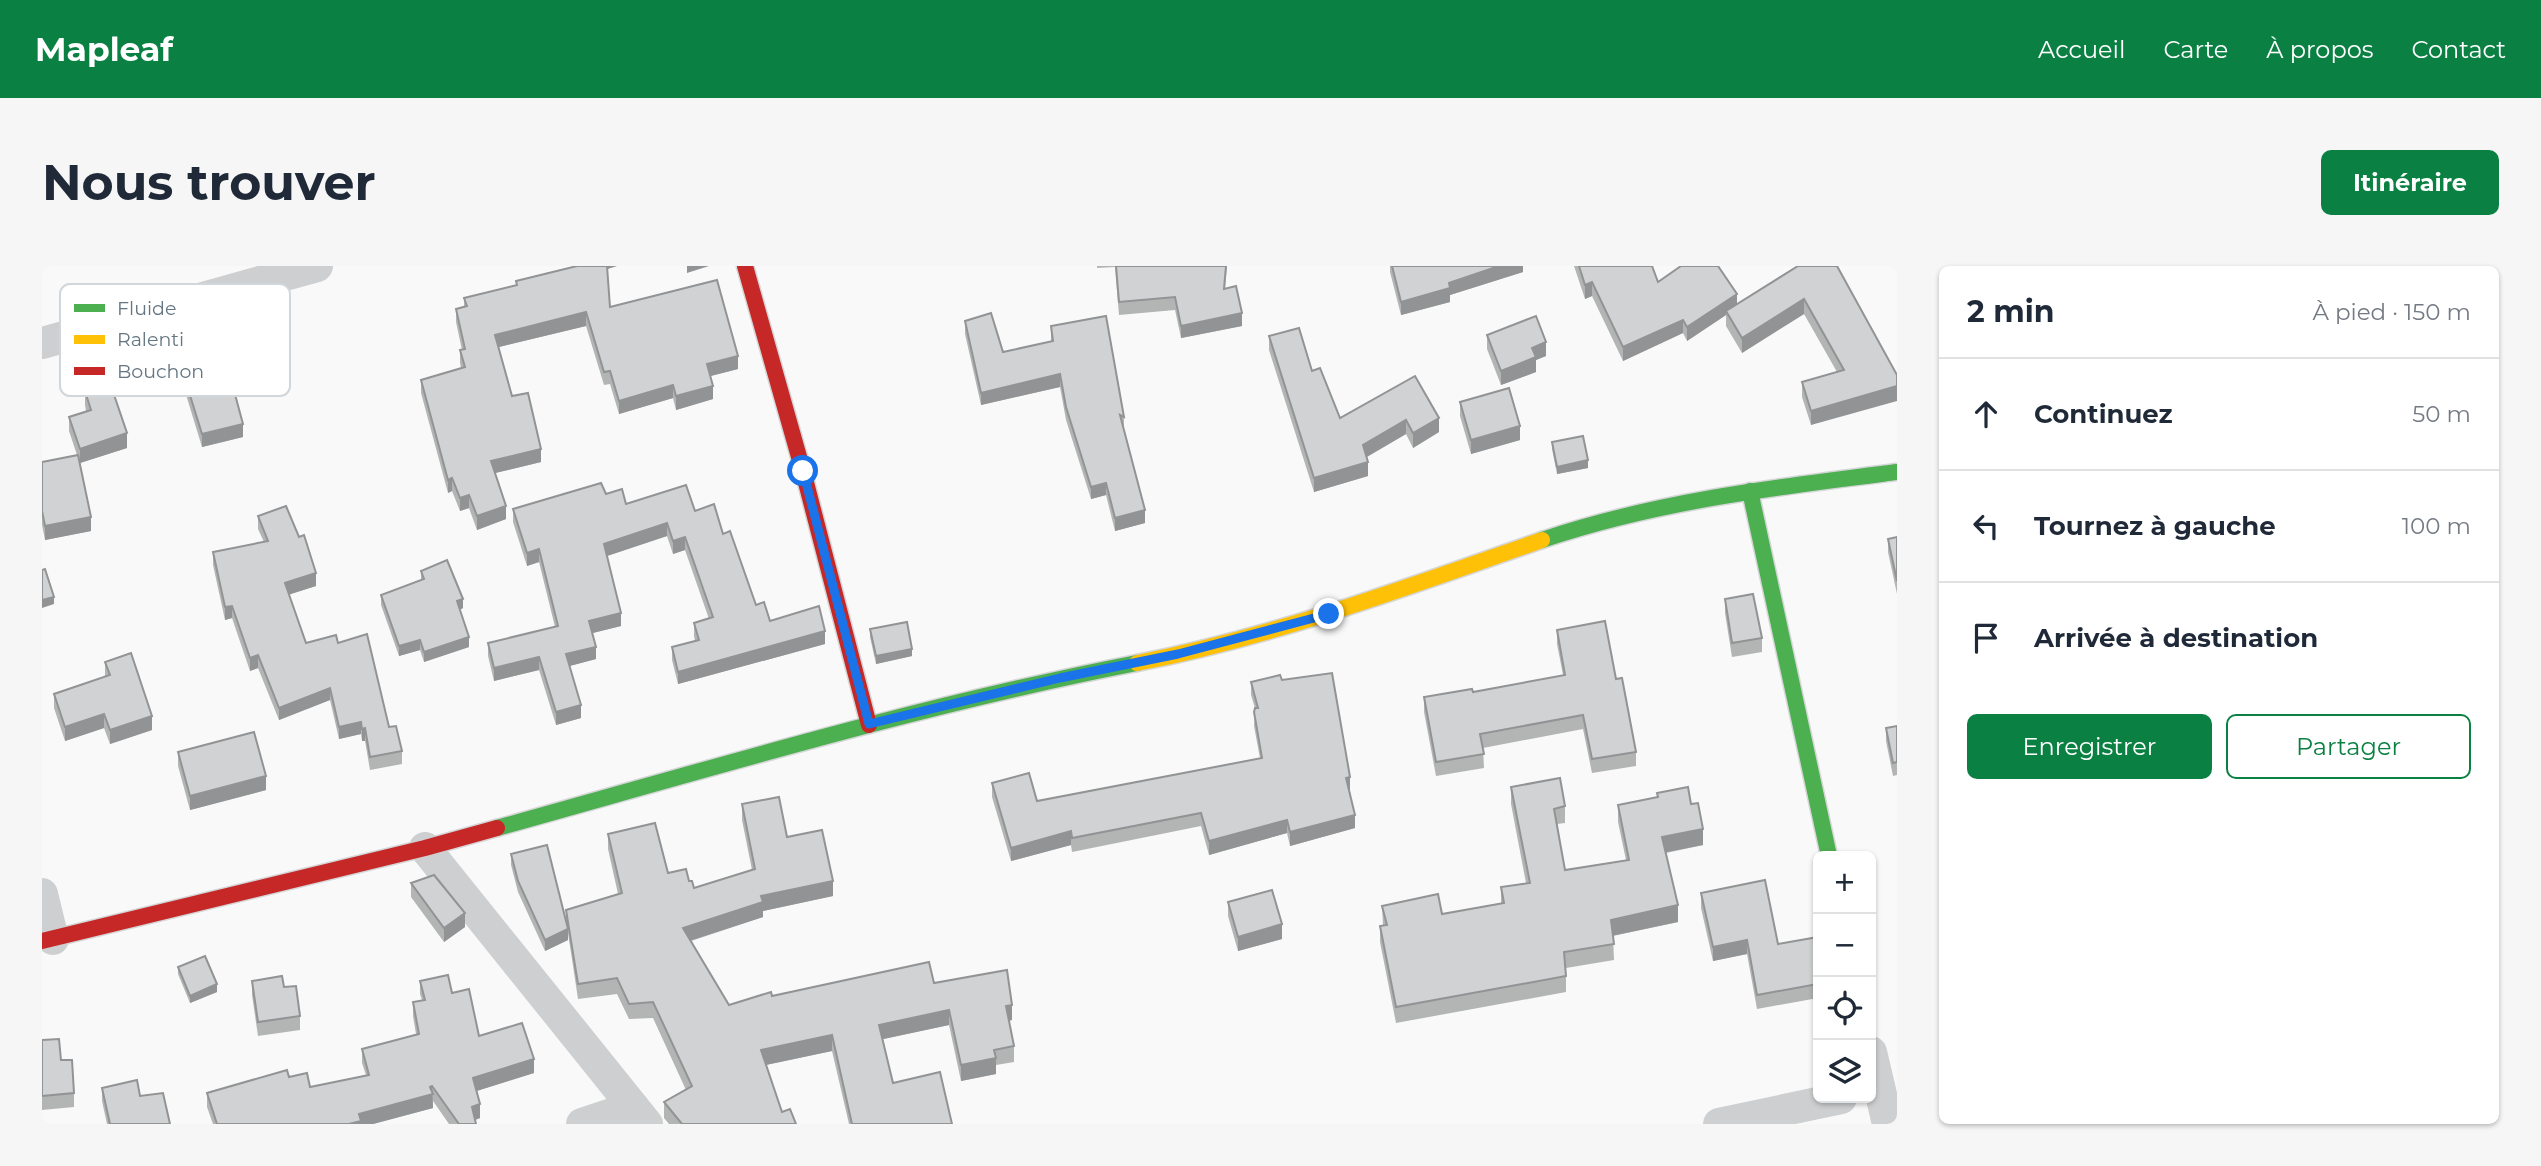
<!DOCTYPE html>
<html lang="fr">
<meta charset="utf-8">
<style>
:root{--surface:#fff;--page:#f6f6f7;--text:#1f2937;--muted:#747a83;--line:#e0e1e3;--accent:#0b8043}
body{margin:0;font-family:Montserrat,sans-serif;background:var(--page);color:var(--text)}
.controls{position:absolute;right:21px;bottom:21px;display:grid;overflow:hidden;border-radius:10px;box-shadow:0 2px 5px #0004}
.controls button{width:63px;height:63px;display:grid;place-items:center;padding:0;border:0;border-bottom:2px solid var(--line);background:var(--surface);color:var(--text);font:35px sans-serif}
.stop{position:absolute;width:21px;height:21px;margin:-16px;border:5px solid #1a73e8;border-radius:50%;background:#fff}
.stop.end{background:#1a73e8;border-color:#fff;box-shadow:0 2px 7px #0008}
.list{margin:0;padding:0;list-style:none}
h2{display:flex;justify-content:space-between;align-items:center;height:91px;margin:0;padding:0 28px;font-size:30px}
h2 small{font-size:23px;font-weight:400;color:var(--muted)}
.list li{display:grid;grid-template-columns:46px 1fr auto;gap:21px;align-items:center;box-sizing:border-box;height:112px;padding:0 28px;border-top:2px solid var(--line)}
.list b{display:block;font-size:26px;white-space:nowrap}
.list em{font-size:23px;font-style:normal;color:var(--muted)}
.actions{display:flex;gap:14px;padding:21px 28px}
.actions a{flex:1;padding:16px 0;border:2px solid var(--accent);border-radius:10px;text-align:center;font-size:24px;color:var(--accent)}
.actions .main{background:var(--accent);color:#fff}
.icon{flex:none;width:38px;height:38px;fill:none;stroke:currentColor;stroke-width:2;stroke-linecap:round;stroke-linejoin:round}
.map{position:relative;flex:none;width:1855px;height:858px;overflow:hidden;border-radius:10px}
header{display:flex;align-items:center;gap:42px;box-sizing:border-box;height:98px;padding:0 35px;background:var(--accent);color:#fff}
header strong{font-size:33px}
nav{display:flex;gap:38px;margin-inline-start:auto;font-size:24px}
.intro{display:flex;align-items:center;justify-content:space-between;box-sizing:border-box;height:168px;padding:0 42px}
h1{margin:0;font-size:49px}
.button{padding:18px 32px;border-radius:10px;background:var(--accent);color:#fff;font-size:24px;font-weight:700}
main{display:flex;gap:42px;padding:0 42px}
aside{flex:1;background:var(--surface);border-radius:10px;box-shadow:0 2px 5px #0004}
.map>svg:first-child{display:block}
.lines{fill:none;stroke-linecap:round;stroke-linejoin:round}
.fast-casing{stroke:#d5d6d7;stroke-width:19}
.slow-casing{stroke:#d5d6d7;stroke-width:19}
.jam-casing{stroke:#d5d6d7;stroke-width:19}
.street{stroke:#cecfd0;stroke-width:32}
.fast{stroke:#4caf50;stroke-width:16}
.slow{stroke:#ffc107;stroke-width:16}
.jam{stroke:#c62828;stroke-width:16}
.wall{fill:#b3b5b5}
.shaded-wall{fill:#929394}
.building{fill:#d0d2d3;stroke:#929394;stroke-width:2}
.route{stroke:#1a73e8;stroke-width:9}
.key{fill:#fff;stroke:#d1d6da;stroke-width:2}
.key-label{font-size:19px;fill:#657683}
</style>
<header>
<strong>Mapleaf</strong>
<nav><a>Accueil</a><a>Carte</a><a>À propos</a><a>Contact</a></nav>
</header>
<div class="intro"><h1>Nous trouver</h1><a class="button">Itinéraire</a></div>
<main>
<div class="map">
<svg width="1855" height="858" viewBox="0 0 1855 858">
<rect width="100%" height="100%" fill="#f9f9f9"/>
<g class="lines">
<g class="fast-casing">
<g id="fast">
<polyline points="1708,225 1787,590"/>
<path d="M1500,274C1615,235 1735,221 1855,206"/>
<path d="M455,562C667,503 879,439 1095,397"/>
</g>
</g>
<g class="slow-casing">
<path id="slow" d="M1095,397C1234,370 1366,321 1500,274"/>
</g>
<g class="jam-casing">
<g id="jam">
<polyline points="703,0 761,205 827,459"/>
<polyline points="0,675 383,582 455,562"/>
</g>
</g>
<g class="street">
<polyline points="0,77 275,0"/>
<polyline points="383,582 605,858"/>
<polyline points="0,628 11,673"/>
<polyline points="1829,786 1846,858"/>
<polyline points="540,858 591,841"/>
<polyline points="1677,858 1799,832"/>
</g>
<use href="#fast" class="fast"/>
<use href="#slow" class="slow"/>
<use href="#jam" class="jam"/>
</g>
<g class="wall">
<polygon points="575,0 565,3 568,41 696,103 668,110 671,133 634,144 631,132 577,148 568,118 562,119 544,60 457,81 470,130 499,196 453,207 464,253 435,264 427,242 418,245 410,225 406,227 379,127 379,114 419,102 418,97 418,84 420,84 414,56 414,43 422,41 422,32 474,19 474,15"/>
<polygon points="1055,0 1185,0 1183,23 1200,60 1139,72 1133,44 1077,49 1073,1 1055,2"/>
<polygon points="1348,0 1481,0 1481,6 1408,29 1408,36 1359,49 1348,6"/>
<polygon points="1532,0 1610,0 1616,16 1695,39 1756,0 1855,109 1769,159 1760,131 1760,116 1795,106 1762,48 1700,87 1684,60 1684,49 1645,75 1641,67 1581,95 1550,30 1543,33"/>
<polygon points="923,55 961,86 1009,75 1009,60 1082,151 1082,164 1103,257 1073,265 1064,229 1049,233 1024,154 1018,121 939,139 923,68"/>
<polygon points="1445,69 1504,90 1494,94 1494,106 1459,119 1445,83"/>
<polygon points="1227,70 1270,105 1298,152 1373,110 1397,166 1371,182 1364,168 1325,191 1326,210 1272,226 1227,84"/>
<polygon points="134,84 194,132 201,171 160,181 134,96"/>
<polygon points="43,125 85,182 38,197 49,265 3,274 0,259 0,196 35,189 27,165 27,151 44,145 43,139"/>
<polygon points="1418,136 1478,174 1429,188 1418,150"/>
<polygon points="1510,176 1546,202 1515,208 1510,183"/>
<polygon points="564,228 584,238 653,245 681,268 714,339 728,355 783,378 636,418 630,394 630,381 653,375 652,370 652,357 667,353 643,284 631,288 625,270 565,290 579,360 550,367 554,393 527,400 539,452 514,459 497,404 452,415 446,390 446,377 513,361 497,296 485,300 471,256 471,243"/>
<polygon points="216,250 274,320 247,328 264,377 296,377 347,461 360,485 360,498 328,504 323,475 320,475 319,468 297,473 288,434 237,454 216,402 208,405 190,352 183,354 171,299 171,286 222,276 216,263"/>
<polygon points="1855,271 1855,328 1846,286 1846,273"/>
<polygon points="379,305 421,342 418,344 427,381 382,396 378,384 357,390 339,339 339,329 379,315"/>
<polygon points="1683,333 1720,372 1720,386 1690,391 1683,347"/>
<polygon points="828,363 870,390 834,398 828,371"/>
<polygon points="1515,364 1574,413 1594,486 1594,500 1550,507 1541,463 1441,482 1442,502 1394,510 1382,446 1382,431 1431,426 1521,409 1515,378"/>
<polygon points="63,396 110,464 68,478 62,462 23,475 12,442 12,428 63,411"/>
<polygon points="1240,414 1308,524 1313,562 1248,580 1245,567 1167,589 1159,560 1030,586 1029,579 969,595 950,531 950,517 995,535 1218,492 1212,460 1213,442 1209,429 1209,416"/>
<polygon points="1855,460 1855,509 1851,510 1844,475 1844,462"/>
<polygon points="136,486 224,524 148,544 136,500"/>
<polygon points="1469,521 1523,540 1523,557 1515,558 1523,604 1584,594 1576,556 1576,539 1615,531 1615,527 1649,538 1661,579 1624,587 1636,656 1571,670 1572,694 1524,702 1524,726 1354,757 1338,676 1338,660 1341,659 1340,640 1400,648 1459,637 1459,621 1484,617 1469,538"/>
<polygon points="700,538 745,571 791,630 721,645 721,651 649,675 687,739 730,730 892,717 970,754 967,755 972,780 972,796 954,799 954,808 919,815 907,759 841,773 851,817 910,858 807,858 790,785 724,799 740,846 754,858 627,858 622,852 622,836 644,824 611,752 587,753 575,728 536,733 526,667 526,674 503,685 476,626 469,599 469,588 524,658 524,644 576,628 566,583 566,568 626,607 647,615 652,622 710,604 700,554"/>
<polygon points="369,617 423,661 402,676 369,631"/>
<polygon points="1659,627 1736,678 1776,671 1776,732 1715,743 1705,688 1671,695 1659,642"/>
<polygon points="1186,636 1240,673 1196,685 1186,650"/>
<polygon points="136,701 175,726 148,737 136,708"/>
<polygon points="210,715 242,721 258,750 258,764 216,770 210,729"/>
<polygon points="378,715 410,727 437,770 492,807 435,825 438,852 433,854 434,858 407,858 391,835 391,842 331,858 171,858 165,841 165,827 247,811 268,821 324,809 320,797 320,783 374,768 371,750 371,736 380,734 378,728"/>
<polygon points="0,774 19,794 32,827 32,841 0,844"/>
<polygon points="60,822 98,830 128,858 65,858 60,835"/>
</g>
<g class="shaded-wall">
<polygon points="546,0 575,0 546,9"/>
<polygon points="645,0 667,0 645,7"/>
<polygon points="1457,0 1481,0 1481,6 1408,29 1408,36 1359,49 1359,36 1407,17"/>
<polygon points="1550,16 1550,30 1543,33 1543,19"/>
<polygon points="1695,28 1695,41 1684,45 1684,49 1645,75 1645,61"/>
<polygon points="1762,33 1762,48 1700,87 1700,72"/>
<polygon points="544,46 544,60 453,82 453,69"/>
<polygon points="1200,47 1200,60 1139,72 1139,60"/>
<polygon points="1641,54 1641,67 1581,95 1581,81"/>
<polygon points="1504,76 1504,90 1494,94 1494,106 1459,119 1459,105 1490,82"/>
<polygon points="696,90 696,103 665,111 665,98"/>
<polygon points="1018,108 1018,121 939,139 939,127"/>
<polygon points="631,119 631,132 577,148 577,135"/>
<polygon points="671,120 671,133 634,144 634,130"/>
<polygon points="1855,120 1855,135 1769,159 1769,145"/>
<polygon points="1397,152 1397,166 1371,182 1371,167"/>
<polygon points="1364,154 1364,168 1321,193 1321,179"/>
<polygon points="201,158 201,171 160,181 160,168"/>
<polygon points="1478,160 1478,174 1429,188 1429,174"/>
<polygon points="85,167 85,182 38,197 38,183"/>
<polygon points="499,183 499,196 449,208 449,195"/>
<polygon points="1546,194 1546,202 1515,208 1515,201"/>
<polygon points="1326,196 1326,210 1272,226 1272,212"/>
<polygon points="410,212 410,225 406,227 406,214"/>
<polygon points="1064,217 1064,229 1049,233 1049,221"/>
<polygon points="427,229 427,242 418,245 418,232"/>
<polygon points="464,240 464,253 435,264 435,250"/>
<polygon points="1103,244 1103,257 1073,265 1073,252"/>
<polygon points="49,251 49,265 3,274 3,260"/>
<polygon points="625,257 625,270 562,291 562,278"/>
<polygon points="643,271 643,284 631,288 631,275"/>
<polygon points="497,283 497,296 485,300 485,287"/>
<polygon points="274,307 274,320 243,330 243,317"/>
<polygon points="12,331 12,338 0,342 0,334"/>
<polygon points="421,333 421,342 415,345 415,335"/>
<polygon points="190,340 190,352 183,354 183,341"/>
<polygon points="579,347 579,360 547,368 547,355"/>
<polygon points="783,365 783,378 636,418 636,406"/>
<polygon points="427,371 427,381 382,396 382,386"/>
<polygon points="378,374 378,384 357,390 357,380"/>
<polygon points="554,381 554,393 524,401 524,388"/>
<polygon points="870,383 870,390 834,398 834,390"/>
<polygon points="216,389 216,402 208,405 208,392"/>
<polygon points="497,391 497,404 452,415 452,402"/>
<polygon points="288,422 288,434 237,454 237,442"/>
<polygon points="539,439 539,452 514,459 514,446"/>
<polygon points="62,448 62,462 23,475 23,461"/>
<polygon points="110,450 110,464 68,478 68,464"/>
<polygon points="319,456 319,468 297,473 297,461"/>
<polygon points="323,462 323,475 320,475 320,463"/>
<polygon points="224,510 224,524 148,544 148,530"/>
<polygon points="1308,511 1308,524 1304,526 1304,512"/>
<polygon points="1313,549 1313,562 1248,580 1248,566"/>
<polygon points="1245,554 1245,567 1167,589 1167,575"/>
<polygon points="1661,563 1661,579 1620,587 1620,571"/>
<polygon points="1029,565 1029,579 969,595 969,582"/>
<polygon points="791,615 791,630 721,645 721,651 641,677 641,662 719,630"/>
<polygon points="1636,639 1636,656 1569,670 1569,654"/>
<polygon points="423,647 423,661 402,676 402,662"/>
<polygon points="1240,658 1240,673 1196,685 1196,671"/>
<polygon points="526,663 526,674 503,685 503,674"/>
<polygon points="1705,674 1705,688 1671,695 1671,681"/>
<polygon points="175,718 175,726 148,737 148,730"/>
<polygon points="970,739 970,754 964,755 964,740"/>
<polygon points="907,744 907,759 837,774 837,759"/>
<polygon points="790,769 790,785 719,800 719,784"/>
<polygon points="954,792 954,808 919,815 919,799"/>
<polygon points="492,793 492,807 431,826 431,812"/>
<polygon points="390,820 391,842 331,858 307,858 317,848"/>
<polygon points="438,838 438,852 430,855 430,841"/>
</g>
<g class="building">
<polygon points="535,0 565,0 568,41 675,14 696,90 665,98 671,120 634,130 631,119 577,135 568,105 562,106 544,46 453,69 470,130 486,127 499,183 449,195 464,240 435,250 427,229 418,232 410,212 406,214 379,114 423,101 418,84 423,83 414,43 425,40 422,32 475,19 474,15"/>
<polygon points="1074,0 1184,0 1182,23 1194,20 1200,47 1139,60 1133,31 1077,36"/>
<polygon points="1350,0 1457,0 1407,17 1408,22 1359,36"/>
<polygon points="1537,0 1610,0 1616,16 1639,0 1676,0 1695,28 1645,61 1641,54 1581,81 1550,16 1543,19"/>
<polygon points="1756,0 1795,0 1855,109 1855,120 1769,145 1760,116 1802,104 1762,33 1700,72 1684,45"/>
<polygon points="949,47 961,86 1011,75 1009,60 1064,50 1082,151 1078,149 1103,244 1073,252 1064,217 1049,221 1024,141 1018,108 939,127 923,55"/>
<polygon points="1494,50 1504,76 1490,82 1494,91 1459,105 1445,69"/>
<polygon points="1257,62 1270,105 1278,102 1298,152 1373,110 1397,152 1371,167 1364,154 1321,179 1326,196 1272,212 1227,70"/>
<polygon points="178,70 194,121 191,121 201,158 160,168 134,84"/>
<polygon points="68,117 85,167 38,183 27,151 49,144 43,125"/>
<polygon points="1467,122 1478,160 1429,174 1418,136"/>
<polygon points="1541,170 1546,194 1515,201 1510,176"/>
<polygon points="36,189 49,251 3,260 0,245 0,196"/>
<polygon points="559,217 564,228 580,223 584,238 644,219 653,245 672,238 681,268 688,265 714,339 722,336 728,355 777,340 783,365 636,406 630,381 657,374 652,357 671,351 643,271 631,275 625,257 562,278 579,347 547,355 554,381 524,388 539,439 514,446 497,391 452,402 446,377 516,360 497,283 485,287 471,243"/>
<polygon points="244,240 257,271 262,269 274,307 243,317 264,377 294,369 296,377 325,368 347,461 354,460 360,485 328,491 323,462 320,463 319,456 297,461 288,422 237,442 216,389 208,392 190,340 183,341 171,286 226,275 216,250"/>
<polygon points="1855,271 1855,315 1846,273"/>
<polygon points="405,294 421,333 415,335 427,371 382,386 378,374 357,380 339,329 382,313 379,305"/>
<polygon points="3,303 12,331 0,334 0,304"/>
<polygon points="1711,328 1720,372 1690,377 1683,333"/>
<polygon points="1563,355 1574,413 1580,412 1594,486 1550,493 1541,449 1438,468 1442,488 1394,496 1382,431 1430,423 1431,426 1523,409 1515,364"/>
<polygon points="865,356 870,383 834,390 828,363"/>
<polygon points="89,387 110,450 68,464 62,448 23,461 12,428 68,409 63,396"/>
<polygon points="1290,407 1308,511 1304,512 1313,549 1248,566 1245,554 1167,575 1159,547 1030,572 1029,565 969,582 950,517 987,507 995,535 1220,492 1212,446 1213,442 1216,442 1209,416 1238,409 1240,414"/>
<polygon points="1855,460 1855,496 1851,497 1844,462"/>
<polygon points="212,466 224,510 148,530 136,486"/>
<polygon points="1518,512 1523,540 1512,543 1523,604 1587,594 1576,539 1616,531 1615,527 1646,521 1649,538 1656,537 1661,563 1620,571 1636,639 1569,654 1572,678 1522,686 1524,710 1354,741 1338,660 1345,659 1340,640 1396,628 1400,648 1462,637 1459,621 1488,617 1469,521"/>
<polygon points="737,531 745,571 780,564 791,615 719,630 721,636 641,662 687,739 729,726 730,730 887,696 892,717 965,704 970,739 964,740 972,780 952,784 954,792 919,799 907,744 837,759 851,817 898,806 910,858 810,858 790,769 719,784 740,846 748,843 754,858 640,858 622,836 650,820 611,736 587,738 575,712 536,718 524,644 580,627 566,568 613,557 626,607 644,603 647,615 650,615 652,622 713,603 700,538"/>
<polygon points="505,579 526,663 503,674 476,615 469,588"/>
<polygon points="392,609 423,647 402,662 369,617"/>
<polygon points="1723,614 1736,678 1776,671 1776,718 1715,729 1705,674 1671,681 1659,627"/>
<polygon points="1230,624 1240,658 1196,671 1186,636"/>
<polygon points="163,690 175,718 148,730 136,701"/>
<polygon points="406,709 410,727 427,723 437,770 480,757 492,793 431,812 438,838 430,841 434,858 417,858 390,820 388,821 391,828 317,848 319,855 307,858 175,858 165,827 245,804 247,811 265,807 268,821 327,809 320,783 377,768 371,736 383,734 378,715"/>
<polygon points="240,710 242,721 254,720 258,750 216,756 210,715"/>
<polygon points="17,773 19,794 30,794 32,827 0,830 0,774"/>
<polygon points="95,814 98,830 121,827 128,858 68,858 60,822"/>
</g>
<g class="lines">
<polyline class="route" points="761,205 827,458 1018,412 1136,388 1287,348"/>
</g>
<rect x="18" y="18" width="230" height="112" rx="10" class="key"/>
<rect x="32" y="38" width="31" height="8" fill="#4caf50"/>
<rect x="32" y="69" width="31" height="9" fill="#ffc107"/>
<rect x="32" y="101" width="31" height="8" fill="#c62828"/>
<g class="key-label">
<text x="75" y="49">Fluide</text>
<text x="75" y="80">Ralenti</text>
<text x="75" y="112">Bouchon</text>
</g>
</svg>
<div class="controls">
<button>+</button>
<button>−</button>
<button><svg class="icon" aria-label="locate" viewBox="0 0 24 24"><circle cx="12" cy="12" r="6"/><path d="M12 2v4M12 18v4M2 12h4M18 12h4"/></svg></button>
<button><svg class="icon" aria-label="layers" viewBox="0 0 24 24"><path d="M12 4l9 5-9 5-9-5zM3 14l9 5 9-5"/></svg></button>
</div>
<div class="stop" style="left:761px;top:205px"></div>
<div class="stop end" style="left:1287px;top:348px"></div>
</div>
<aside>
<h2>2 min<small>À pied · 150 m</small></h2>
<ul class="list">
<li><svg class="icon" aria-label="ahead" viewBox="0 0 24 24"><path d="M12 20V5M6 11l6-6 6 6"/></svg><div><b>Continuez</b></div><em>50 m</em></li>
<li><svg class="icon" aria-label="left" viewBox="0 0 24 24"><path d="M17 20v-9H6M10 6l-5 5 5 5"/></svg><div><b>Tournez à gauche</b></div><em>100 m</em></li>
<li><svg class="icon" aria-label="arrive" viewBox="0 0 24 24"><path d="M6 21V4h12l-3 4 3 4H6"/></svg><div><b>Arrivée à destination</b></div></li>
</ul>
<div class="actions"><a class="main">Enregistrer</a><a>Partager</a></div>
</aside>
</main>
